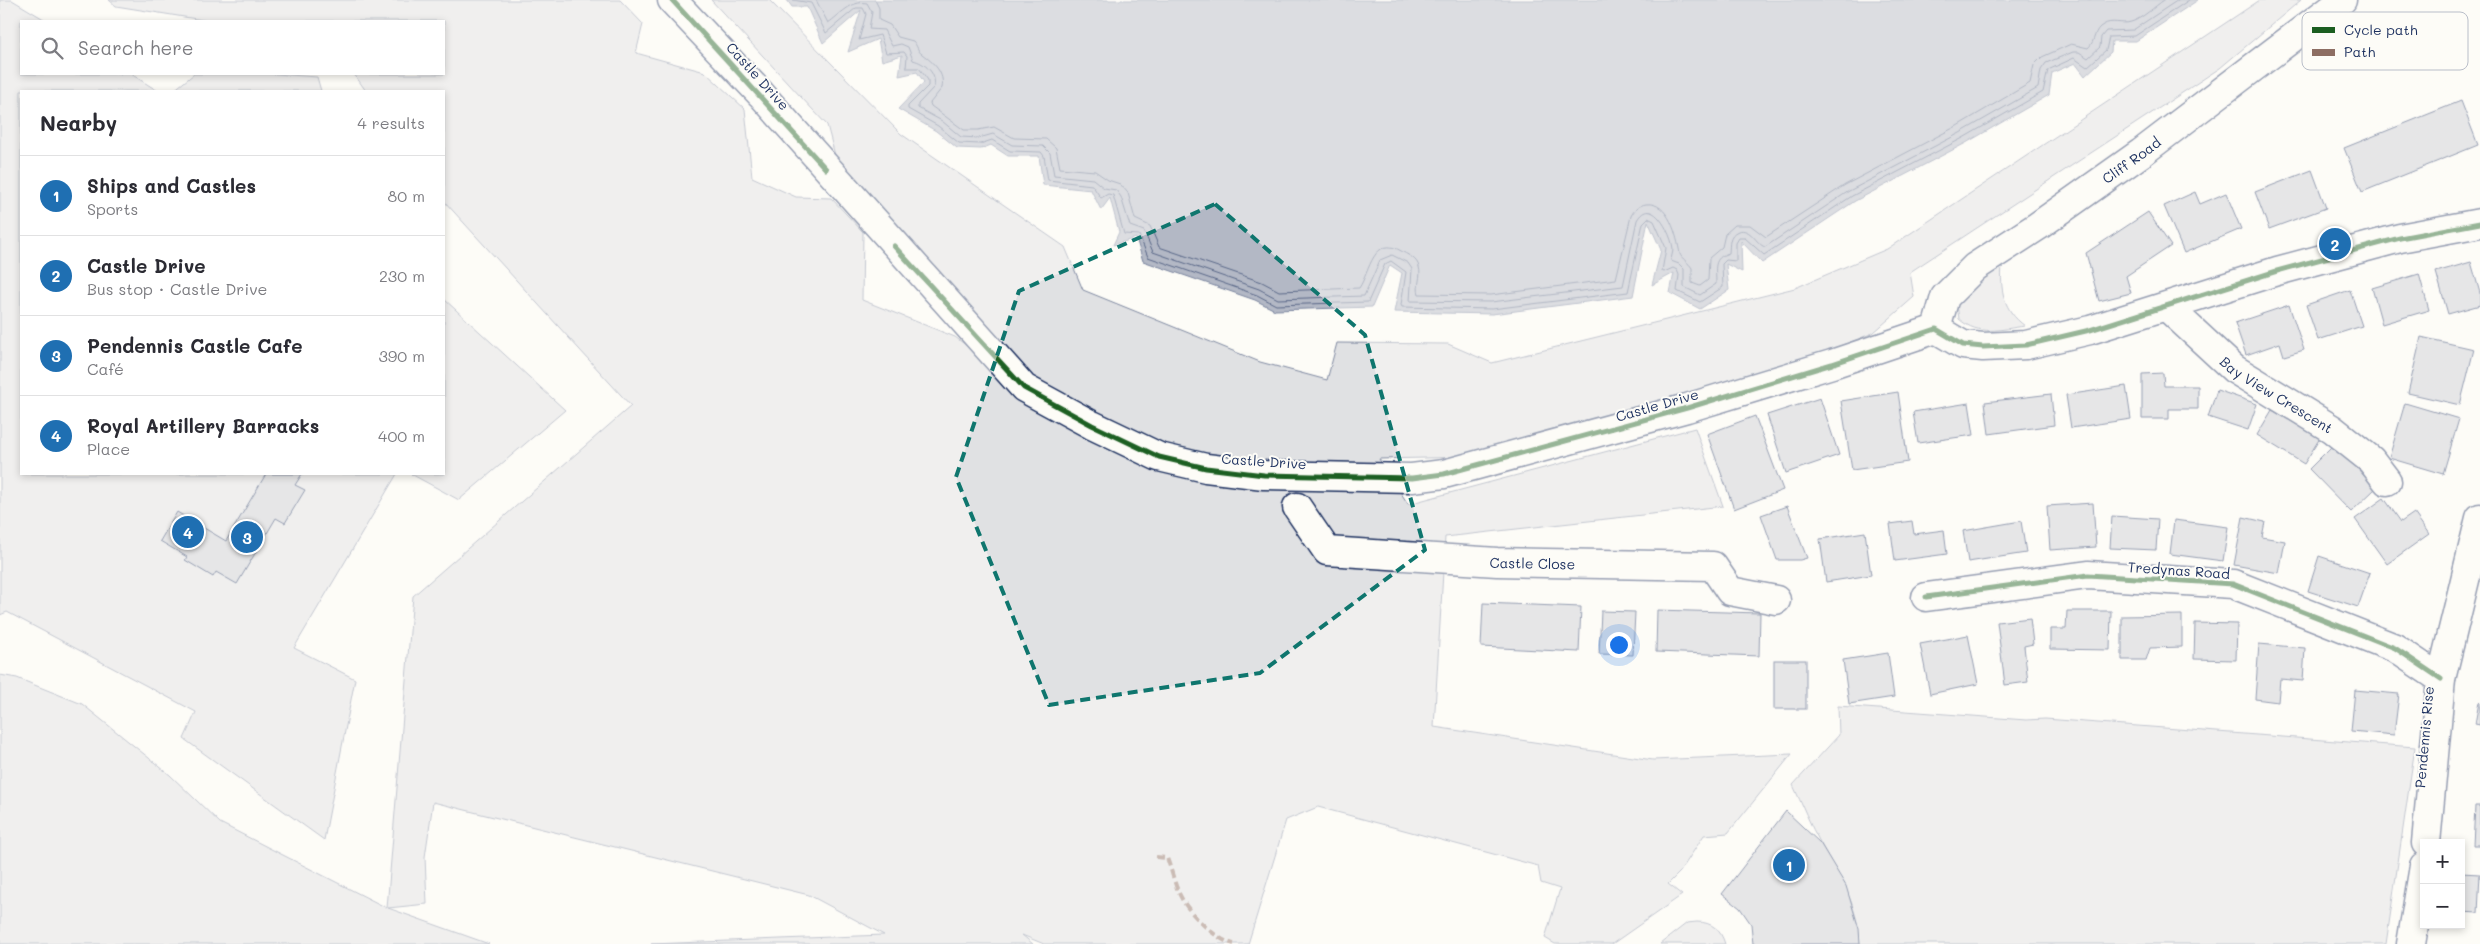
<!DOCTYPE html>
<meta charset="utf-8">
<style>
:root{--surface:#fff;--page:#f2f2f3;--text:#2b2b33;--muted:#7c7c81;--line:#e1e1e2;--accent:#1f6fb2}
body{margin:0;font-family:Mali,sans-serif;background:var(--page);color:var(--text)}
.controls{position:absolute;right:15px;bottom:15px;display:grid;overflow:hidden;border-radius:0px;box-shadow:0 2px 8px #0003}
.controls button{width:45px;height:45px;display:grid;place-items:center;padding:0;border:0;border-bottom:1px solid var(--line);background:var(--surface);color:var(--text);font:25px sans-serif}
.you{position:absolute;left:1618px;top:644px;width:18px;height:18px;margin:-12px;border:4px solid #fff;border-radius:50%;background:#1a73e8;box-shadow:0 0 0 8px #1a73e833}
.badge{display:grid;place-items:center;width:32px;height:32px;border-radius:50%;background:var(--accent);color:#fff;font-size:16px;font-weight:700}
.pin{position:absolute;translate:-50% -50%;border:2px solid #fff;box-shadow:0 1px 5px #0006}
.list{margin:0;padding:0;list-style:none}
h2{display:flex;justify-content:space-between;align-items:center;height:65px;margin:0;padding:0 20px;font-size:21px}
h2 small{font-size:16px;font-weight:400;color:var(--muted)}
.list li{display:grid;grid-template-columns:32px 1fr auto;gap:15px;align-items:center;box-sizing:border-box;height:80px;padding:0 20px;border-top:1px solid var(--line)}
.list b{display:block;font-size:19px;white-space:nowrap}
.list p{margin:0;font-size:16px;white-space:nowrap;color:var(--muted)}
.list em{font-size:16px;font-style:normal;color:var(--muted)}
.icon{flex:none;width:28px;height:28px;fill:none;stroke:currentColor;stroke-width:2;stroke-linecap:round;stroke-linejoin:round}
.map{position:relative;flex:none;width:2480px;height:944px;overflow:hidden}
.search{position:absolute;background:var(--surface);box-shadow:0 2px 8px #0003;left:20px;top:20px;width:425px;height:55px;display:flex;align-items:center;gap:12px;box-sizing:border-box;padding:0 18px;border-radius:0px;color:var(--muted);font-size:19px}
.panel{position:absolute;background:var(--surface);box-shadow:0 2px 8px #0003;left:20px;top:90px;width:425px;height:385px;border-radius:0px}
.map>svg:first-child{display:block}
.green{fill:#e0e1e3;stroke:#7e88a0}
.water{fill:#b3b8c5;stroke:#76819c}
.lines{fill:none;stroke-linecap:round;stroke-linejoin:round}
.shore{stroke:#586687;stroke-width:1}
.building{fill:#c9ccd3;stroke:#1b2f5e}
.minor-casing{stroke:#1b2f5e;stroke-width:31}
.minor{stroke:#fdfcf7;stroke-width:28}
.quiet{stroke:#8d6e63;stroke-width:4;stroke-dasharray:8 4;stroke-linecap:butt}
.cycleway-casing{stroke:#fdfcf7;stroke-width:8}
.cycleway{stroke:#1b5e20;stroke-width:5}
.marked{fill:none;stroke:#0f766e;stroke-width:4;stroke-dasharray:10 6;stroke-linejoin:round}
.labels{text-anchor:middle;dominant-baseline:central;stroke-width:4;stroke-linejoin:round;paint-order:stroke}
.street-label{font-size:14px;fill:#1b2f5e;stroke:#fdfcf7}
.key{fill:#fdfcf7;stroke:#b9bec9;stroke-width:1}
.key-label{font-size:14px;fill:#1b2f5e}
</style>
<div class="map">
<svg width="2480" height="944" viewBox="0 0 2480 944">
<rect width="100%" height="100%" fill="#fdfcf7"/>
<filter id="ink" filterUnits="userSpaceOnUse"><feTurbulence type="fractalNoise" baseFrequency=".02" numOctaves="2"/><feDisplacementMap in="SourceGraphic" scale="10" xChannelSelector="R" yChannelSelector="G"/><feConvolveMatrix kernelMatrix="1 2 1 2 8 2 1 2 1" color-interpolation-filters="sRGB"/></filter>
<g filter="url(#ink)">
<g class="green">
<polygon points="0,0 12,0 47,21 21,21 21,74 131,74 158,91 21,91 21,474 397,474 294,648 355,679 324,840 184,739 196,712 7,612 0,615"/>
<polygon points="109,0 620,0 643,24 636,53 705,72 745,109 752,177 796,197 831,198 863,232 862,300 955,337 1021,386 881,208 836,159 827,125 711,0 769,0 901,134 1065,247 1083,290 1260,362 1327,380 1337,343 1448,344 1492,363 1795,288 1887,249 2260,0 2301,0 2220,68 1910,272 1914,297 1873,333 1825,352 1518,456 1379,459 1408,504 1695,428 1723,506 1445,537 1434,727 1653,760 1792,754 1728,833 1704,835 1680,872 1668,884 1682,895 1612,944 1555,944 1545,938 1560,889 1541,883 1538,866 1318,807 1286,820 1248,944 1044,944 1022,935 1033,944 651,944 884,935 809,895 433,802 425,857 427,904 388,908 489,944 0,944 0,675 17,678 82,704 170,775 220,823 387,908 413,596 631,406 444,201 444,91 366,91 354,74 444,74 444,21 209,21 116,6"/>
<polygon points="194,74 276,74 317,77 321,91 173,91"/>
<path d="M2002,265C2000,290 2003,310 2025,326C2001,329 1979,337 1959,319L1957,304L1976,282Z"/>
<polygon points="444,299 565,410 459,500 411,474 444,474"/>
<path d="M1838,706L2026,720L2045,719L2415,747L2386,944H1860C1857,902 1841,880 1821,844C1810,825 1802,804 1793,785L1839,735Z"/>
<path d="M1697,922C1712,922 1721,930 1725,944H1660L1687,923Z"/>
</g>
<polygon class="water" points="787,0 2198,0 2136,41 2112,41 2111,52 2085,76 2075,63 2052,73 2049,95 1966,143 1855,201 1762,263 1741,241 1742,272 1726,264 1729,290 1700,309 1670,293 1674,273 1652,285 1661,250 1648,221 1633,296 1492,314 1394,312 1402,273 1390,265 1372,307 1275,310 1255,300 1143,261 1136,238 1113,245 1119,232 1110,198 1101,210 1091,190 1043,185 1039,156 1008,156 991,145 981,149 957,148 936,131 898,109 924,82 917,72 899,76 902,55 882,61 878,39 848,52 861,10 823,43 807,7 792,7"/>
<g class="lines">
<g class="shore">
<polyline points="793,0 811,3 826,33 856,8 863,8 866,14 859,40 880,35 886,53 904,52 907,56 906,68 919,68 928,80 928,86 908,106 908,109 938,126 959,143 980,144 992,140 1010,151 1041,152 1044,156 1048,180 1092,185 1101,198 1108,194 1113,195 1124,234 1139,235 1148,257 1257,295 1276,305 1368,302 1385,264 1391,261 1406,272 1401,305 1402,307 1492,309 1628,292 1643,223 1648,218 1654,221 1666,248 1662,271 1664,272 1673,268 1677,270 1679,275 1677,291 1700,302 1723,287 1722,264 1726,260 1736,261 1736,243 1739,238 1745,238 1764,255 1852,196 1963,138 2043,92 2048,70 2074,58 2087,67 2106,50 2109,37 2135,36 2189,0"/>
<path d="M816,0L828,23C840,15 851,0 867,3L872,12L869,29L884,30L892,46L901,44L908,47L913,60C925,63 937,73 934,87L918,104V108L942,121L961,137L979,138L993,134L1012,145L1043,146L1050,153L1054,175L1093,179L1104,188L1116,190L1121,197L1130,226L1144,231L1153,252L1259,289L1278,299L1364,296L1380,260L1392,255L1408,263L1412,269L1410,301L1491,302L1623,286L1637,220C1652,194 1672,235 1673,249C1673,253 1671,257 1671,261L1679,264L1684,269V287L1700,295L1716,284C1716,268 1712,258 1729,253C1730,245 1728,235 1738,231C1751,227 1756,244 1765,247L1849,191L1960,133L2038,88L2041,70L2046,63L2073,52H2079L2088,58L2100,47L2101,37L2106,31L2133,30L2178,0"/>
<path d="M875,0L879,8V20L890,25L898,37L913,41C917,45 918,52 922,54C934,63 945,73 942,88L930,103L931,106L964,130H978L994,127L1014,138L1046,139L1056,148L1060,168L1095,171L1108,180L1120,184L1128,193L1135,219L1150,226L1159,247L1262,282L1279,291L1359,288C1370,272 1373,233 1403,252C1410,256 1417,259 1419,267C1422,276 1416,286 1419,294L1491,295L1616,279L1631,216C1634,210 1639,205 1646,204C1669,201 1677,237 1680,254C1681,258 1689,263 1692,268V283L1700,286L1708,280L1709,258L1722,247L1725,234L1735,225H1750L1766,237L1845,185L1957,126L2030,83L2034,65L2042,57L2071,44L2088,48C2096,41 2093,30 2103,25C2112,19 2121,25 2131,22C2142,19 2155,6 2164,0"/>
</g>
</g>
<g class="building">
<polygon points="2461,101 2478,145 2362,192 2344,148"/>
<polygon points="2312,170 2326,208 2269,229 2255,192"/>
<polygon points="2195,192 2200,204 2226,193 2241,229 2184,253 2164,206"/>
<polygon points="2148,212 2171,246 2126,276 2131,293 2099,301 2086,253"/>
<polygon points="2471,262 2480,293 2480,305 2448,314 2436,272"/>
<polygon points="2419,274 2429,310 2382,324 2372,288"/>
<polygon points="2350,290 2362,326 2318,340 2306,305"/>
<polygon points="2289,305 2304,350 2284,356 2280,343 2246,355 2235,323"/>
<polygon points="2421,337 2474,349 2460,405 2408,393"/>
<polygon points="2163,373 2164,386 2198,386 2198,409 2169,409 2169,419 2142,419 2142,374"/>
<polygon points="2126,386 2131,419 2071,428 2066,395"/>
<polygon points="2217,390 2257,404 2248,430 2208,417"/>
<polygon points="1898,392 1908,462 1852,470 1841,401"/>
<polygon points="2051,394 2054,425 1989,434 1985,402"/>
<polygon points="1820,398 1839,455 1786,473 1767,415"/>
<polygon points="1969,403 1974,435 1918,443 1913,412"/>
<polygon points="2405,403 2459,419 2443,474 2389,458"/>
<polygon points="2272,410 2320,438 2304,464 2257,435"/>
<polygon points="1755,416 1783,490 1734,509 1707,434"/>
<polygon points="2334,444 2376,488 2351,512 2309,469"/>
<polygon points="266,474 302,474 295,485 305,490 285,523 276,518 237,584 216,572 213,577 185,560 187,557 160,541 177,512 226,541"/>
<polygon points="2384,498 2401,522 2414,513 2429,534 2387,564 2355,519"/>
<polygon points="2093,503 2096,547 2050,550 2047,506"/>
<polygon points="1787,506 1807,558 1800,560 1777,560 1761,515"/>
<polygon points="2112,516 2158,519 2156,550 2110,548"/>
<polygon points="2243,517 2265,522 2262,537 2285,541 2279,573 2234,565"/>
<polygon points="2174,520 2228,527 2223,561 2170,554"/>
<polygon points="1912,521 1914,534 1944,530 1947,554 1895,561 1890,524"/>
<polygon points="2021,521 2026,553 1968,562 1963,531"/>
<polygon points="1865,532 1871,575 1826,582 1820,539"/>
<polygon points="2319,556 2370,573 2358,607 2308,591"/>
<polygon points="1483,603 1581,607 1579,652 1481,647"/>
<polygon points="1657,610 1760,613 1759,656 1656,652"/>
<polygon points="1601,611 1635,612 1633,655 1599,654"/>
<polygon points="2067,611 2111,611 2110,650 2050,649 2050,629 2066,629"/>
<polygon points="2182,615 2182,647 2150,648 2146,660 2122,660 2122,616"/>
<polygon points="2030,618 2033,644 2024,646 2028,682 2005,685 1997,622"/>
<polygon points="2195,623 2237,624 2236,660 2194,659"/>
<polygon points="1968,635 1978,684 1930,694 1920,644"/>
<polygon points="2259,644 2305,648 2303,681 2280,679 2278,702 2255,699"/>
<polygon points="1888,653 1894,697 1849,704 1843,660"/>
<rect x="1774" y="660" width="32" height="49"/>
<polygon points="2355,690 2399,694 2394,735 2351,731"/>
<polygon points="2479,702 2480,703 2480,725 2475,724"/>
<polygon points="2475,806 2480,806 2480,845 2473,845"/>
<polygon points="1786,811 1820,843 1846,886 1859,929 1860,944 1753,944 1751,924 1740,908 1722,894"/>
<polygon points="2461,873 2480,874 2478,913 2461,912"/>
</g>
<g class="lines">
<g class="minor-casing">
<g id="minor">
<polyline points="672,0 761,94 1024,388 1092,425 1159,457 1206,468 1264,475 1412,478 1444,474 1687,408 1832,364 1936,329"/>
<path id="s1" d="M2167,307L2234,369L2332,429L2371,460L2387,481"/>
<polyline points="1936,329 1963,345 1983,347 2026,345 2090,330 2277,271 2400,238 2480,223"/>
<path id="s2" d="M1936,329L1945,297L1975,267L2038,226L2141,153L2342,0"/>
<path id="s3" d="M1297,507L1327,551L1497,562L1713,566L1730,591L1776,600"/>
<polyline points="1926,597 2088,575 2233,584 2395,648 2441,679"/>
<polyline points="2426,843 2441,679 2480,518"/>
<polyline points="2411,944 2424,866"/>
</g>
</g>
<use href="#minor" class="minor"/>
<path class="quiet" d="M1156,857L1167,858C1172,871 1175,887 1182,899C1190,914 1217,941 1234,944"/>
<g class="cycleway-casing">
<g id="cycleway">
<polyline points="672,0 826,169"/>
<polyline points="894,246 1024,388 1092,425 1159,457 1206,468 1264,475 1412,478 1444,474 1687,408 1832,364 1936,329 1963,345 1983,347 2026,345 2090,330 2277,271 2400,238 2480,223"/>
<polyline points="1926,597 2088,575 2233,584 2395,648 2441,679"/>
</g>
</g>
<use href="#cycleway" class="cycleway"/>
</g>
</g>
<path d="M0 0H2480V944H0ZM1215,204L1365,335L1425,550L1260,673L1049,705L956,477L1019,291Z" fill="#fdfcf7" fill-opacity=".55" fill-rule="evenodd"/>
<path class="marked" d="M1215,204L1365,335L1425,550L1260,673L1049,705L956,477L1019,291Z"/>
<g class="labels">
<g class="street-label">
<text transform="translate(758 76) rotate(48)">Castle Drive</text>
<text stroke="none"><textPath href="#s2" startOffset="265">Cliff Road</textPath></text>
<text stroke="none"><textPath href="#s1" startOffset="141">Bay View Crescent</textPath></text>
<text transform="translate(1657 405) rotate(-16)">Castle Drive</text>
<text transform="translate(1264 461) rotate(4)">Castle Drive</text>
<text stroke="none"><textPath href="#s3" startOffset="259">Castle Close</textPath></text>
<text transform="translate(2179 570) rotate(4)">Tredynas Road</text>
<text transform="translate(2424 737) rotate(-85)">Pendennis Rise</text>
</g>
</g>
<rect x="2302" y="12" width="166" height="58" rx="8" class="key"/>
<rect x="2312" y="27" width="23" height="6" fill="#1b5e20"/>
<rect x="2312" y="49" width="23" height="7" fill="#8d6e63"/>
<g class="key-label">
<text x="2344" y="35">Cycle path</text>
<text x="2344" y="57">Path</text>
</g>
</svg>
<div class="controls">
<button>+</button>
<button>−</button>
</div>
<div class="you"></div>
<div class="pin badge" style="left:1789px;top:865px">1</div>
<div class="pin badge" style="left:2335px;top:244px">2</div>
<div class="pin badge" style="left:247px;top:537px">3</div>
<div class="pin badge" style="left:188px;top:532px">4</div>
<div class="search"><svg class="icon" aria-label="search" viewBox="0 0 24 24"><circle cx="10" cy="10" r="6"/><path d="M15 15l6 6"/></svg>Search here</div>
<section class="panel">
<h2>Nearby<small>4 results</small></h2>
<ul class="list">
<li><span class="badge">1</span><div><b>Ships and Castles</b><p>Sports</p></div><em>80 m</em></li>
<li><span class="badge">2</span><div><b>Castle Drive</b><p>Bus stop · Castle Drive</p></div><em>230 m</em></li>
<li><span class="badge">3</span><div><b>Pendennis Castle Cafe</b><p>Café</p></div><em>390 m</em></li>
<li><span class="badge">4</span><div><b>Royal Artillery Barracks</b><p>Place</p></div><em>400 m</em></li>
</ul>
</section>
</div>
